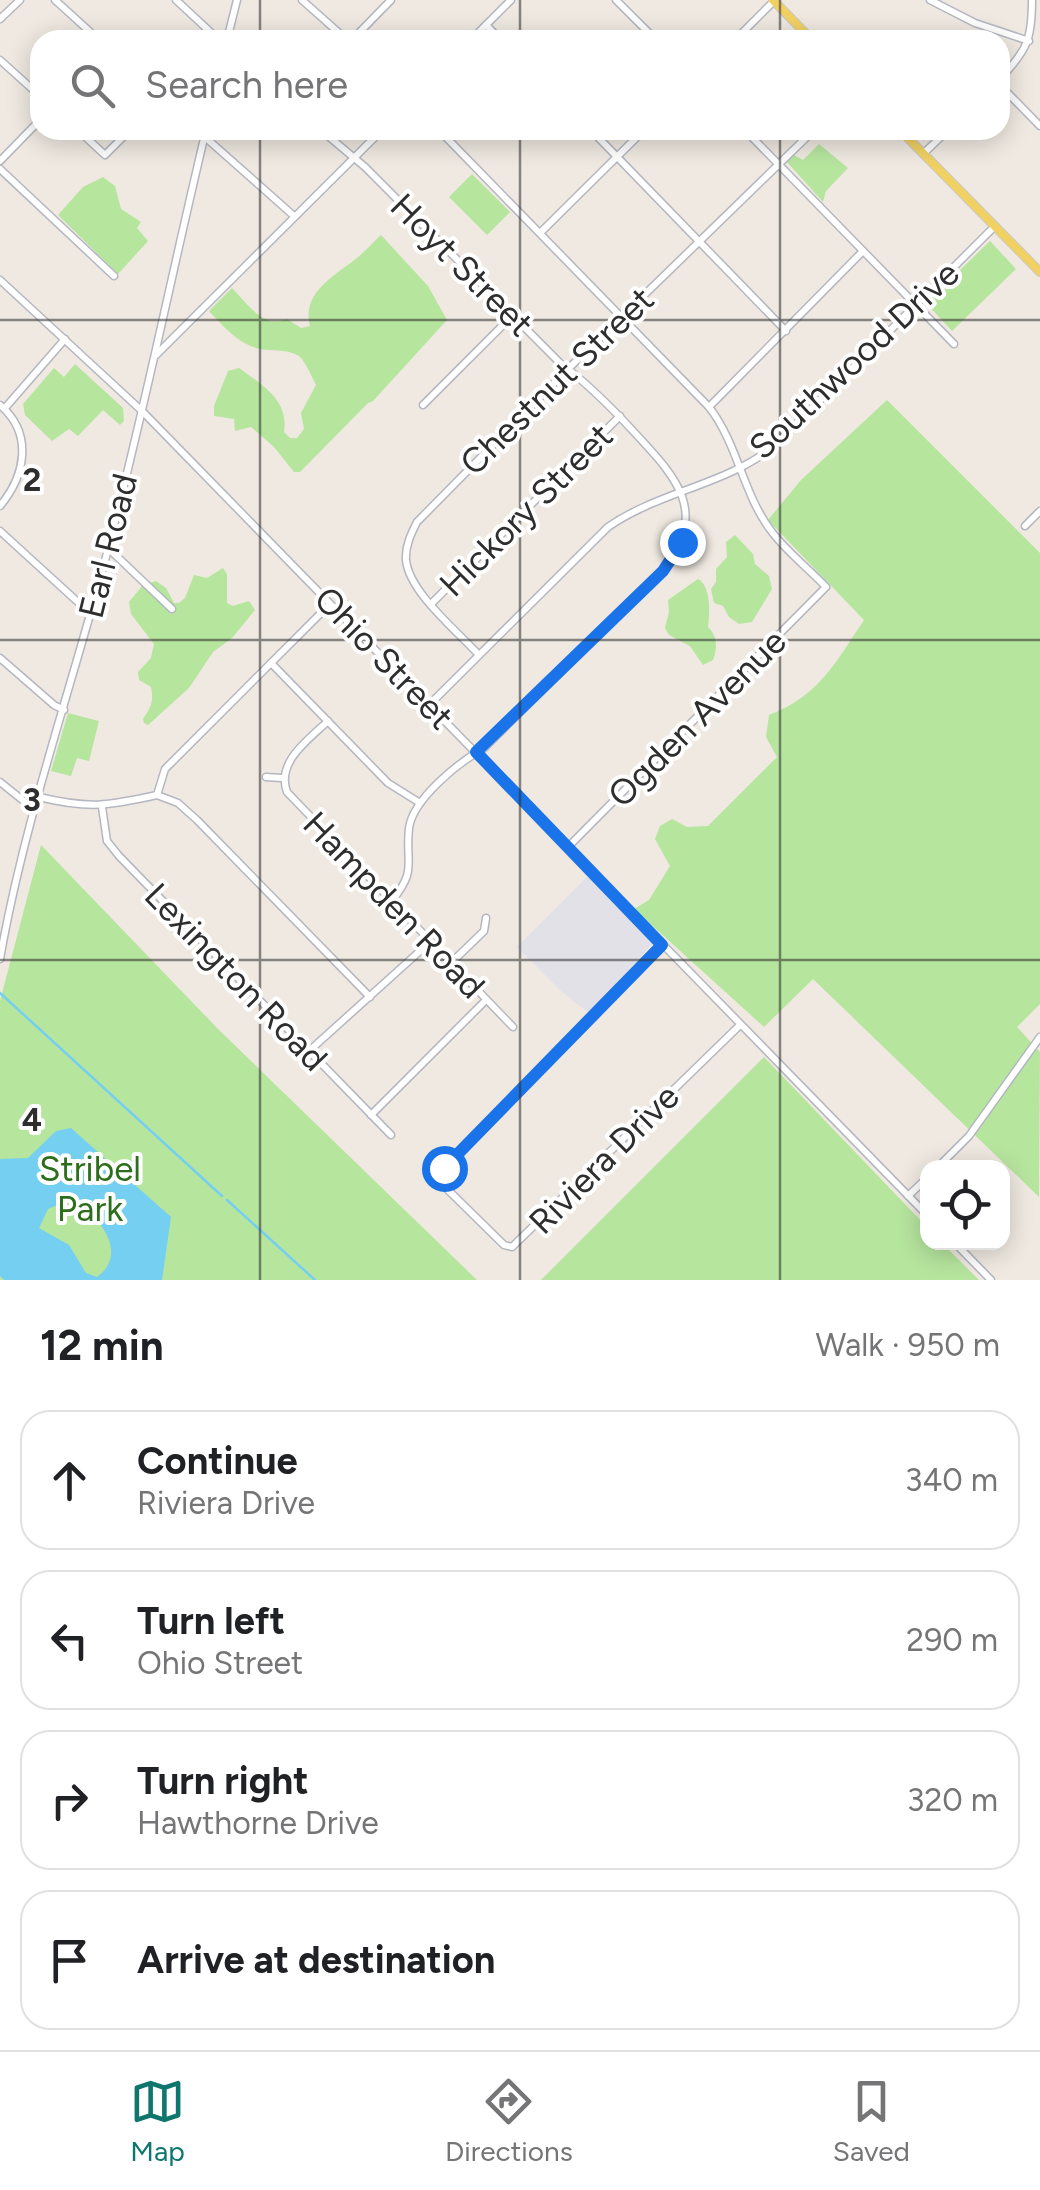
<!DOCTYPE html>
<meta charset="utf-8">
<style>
:root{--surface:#fff;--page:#f6f6f6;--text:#202124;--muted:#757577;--line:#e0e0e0;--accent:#0f766e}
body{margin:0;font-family:Figtree,sans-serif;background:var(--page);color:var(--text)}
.controls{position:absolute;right:30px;bottom:30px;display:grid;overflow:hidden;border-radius:20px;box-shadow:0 5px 25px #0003}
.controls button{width:90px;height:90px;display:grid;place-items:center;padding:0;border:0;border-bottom:2px solid var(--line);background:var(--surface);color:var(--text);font:50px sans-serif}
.stop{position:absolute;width:30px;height:30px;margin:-22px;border:8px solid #1a73e8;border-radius:50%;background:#fff}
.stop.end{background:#1a73e8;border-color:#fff;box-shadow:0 2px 10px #0008}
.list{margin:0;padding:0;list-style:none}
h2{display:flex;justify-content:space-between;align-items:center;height:130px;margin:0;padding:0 40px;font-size:42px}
h2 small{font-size:32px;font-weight:400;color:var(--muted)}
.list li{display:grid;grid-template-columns:65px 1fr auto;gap:30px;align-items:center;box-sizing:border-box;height:140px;margin:0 20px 20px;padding:0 20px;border:2px solid var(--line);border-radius:30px}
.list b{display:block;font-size:38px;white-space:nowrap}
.list p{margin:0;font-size:32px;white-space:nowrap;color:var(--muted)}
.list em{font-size:32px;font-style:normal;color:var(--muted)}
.icon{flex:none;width:55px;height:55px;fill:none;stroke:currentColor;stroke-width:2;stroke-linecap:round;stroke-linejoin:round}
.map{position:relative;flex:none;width:1040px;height:1280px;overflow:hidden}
.search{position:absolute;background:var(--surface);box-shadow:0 5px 25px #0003;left:30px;right:30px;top:30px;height:110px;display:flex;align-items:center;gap:25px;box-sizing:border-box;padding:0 35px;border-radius:30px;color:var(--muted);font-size:38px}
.sheet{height:770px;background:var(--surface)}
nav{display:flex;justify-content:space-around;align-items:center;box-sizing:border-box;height:140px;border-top:2px solid var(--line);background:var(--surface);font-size:28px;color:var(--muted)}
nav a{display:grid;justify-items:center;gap:5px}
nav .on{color:var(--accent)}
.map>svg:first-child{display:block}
.industrial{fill:#e3e1e8}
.green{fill:#b6e59e}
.water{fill:#75cff0;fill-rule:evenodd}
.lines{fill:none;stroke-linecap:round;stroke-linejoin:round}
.stream{stroke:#75cff0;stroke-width:2.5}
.minor-casing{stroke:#b4b7c1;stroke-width:9}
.major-casing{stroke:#c9c9c9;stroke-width:10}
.minor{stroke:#fff;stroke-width:6}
.major{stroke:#f2d163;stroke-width:8}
.route{stroke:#1a73e8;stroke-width:12}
.grid{fill:none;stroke:#2e2e2e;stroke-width:2.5;stroke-opacity:0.55}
.labels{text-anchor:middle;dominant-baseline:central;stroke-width:8;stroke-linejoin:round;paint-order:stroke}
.street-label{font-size:35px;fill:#2e2e2e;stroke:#fff}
.park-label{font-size:35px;fill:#2c6e1b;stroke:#fff}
.grid-label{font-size:32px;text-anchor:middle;font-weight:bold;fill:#2e2e2e;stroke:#fff;stroke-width:8;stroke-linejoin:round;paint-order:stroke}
</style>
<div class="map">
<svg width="1040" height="1280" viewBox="0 0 1040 1280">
<rect width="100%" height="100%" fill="#efe9e1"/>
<polygon class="industrial" points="588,876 653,943 589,1013 562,992 517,947"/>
<g class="green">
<polygon points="819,144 848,168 826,191 823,202 787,162 794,155 803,160"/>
<polygon points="472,174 510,212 487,235 449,197"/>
<polygon points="103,177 115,186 121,209 141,222 137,228 148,241 118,274 58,215 83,187"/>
<path d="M381,235L428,286L447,320L373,401L368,403L300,472H294L274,447L251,427L235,431L234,419L214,416V406L228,371L239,368C262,385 289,400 284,432L290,438H297L304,429L301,413L316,385C312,377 306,363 300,357C289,348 272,352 260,349C238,344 224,327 209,311L232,288C248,304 263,329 287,319L301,328L310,326C301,292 336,275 357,258C366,251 373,242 381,235Z"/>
<polygon points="990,241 1016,269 952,331 926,303"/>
<polygon points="75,364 123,408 124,421 120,425 103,410 78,436 69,429 52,441 25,415 23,404 54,368 64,377"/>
<path d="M887,400L1040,553V1004L1017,1027L1040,1052L1039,1197L813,979L764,1027L634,909L649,900L670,866L655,839L660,826L672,819L687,827L708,826L777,757L766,737L769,715C819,696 836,662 864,620L768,520L801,480Z"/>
<polygon points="735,535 753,554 755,564 769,576 772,589 752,622 739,624 729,617 723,606 714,603 711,589 716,582 716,569 727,557 726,542"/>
<path d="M223,568L227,574V603L233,606L249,601L255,610L232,638L213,652L189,688L148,725L144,723L143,719C151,707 154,702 151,687L139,680L138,672L151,658L154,644L131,614L129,602L143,585L156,581L166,588L174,603H179L185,598L194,575L207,578Z"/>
<path d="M698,579C711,586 710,613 708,627C717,635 718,648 713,660L703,665L690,646L669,635L665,628L669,612L668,600Z"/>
<polygon points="68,713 99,721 89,761 77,758 71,776 51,771"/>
<polygon points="41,845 219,1030 477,1280 0,1280 0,1001"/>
<polygon points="764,1057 927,1227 928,1242 942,1243 979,1280 541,1280"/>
</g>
<path class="water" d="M71,1128L171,1217L162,1280H4L0,1276V1159L28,1158L56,1131ZM67,1201C97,1210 131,1253 97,1277L86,1273L69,1245L39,1228L48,1209Z"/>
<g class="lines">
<g class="stream">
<polyline points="0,993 222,1196"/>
<polyline points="227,1200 315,1280"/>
</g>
<g class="minor-casing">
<g id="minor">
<polyline points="55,0 99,40"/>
<polyline points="176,0 219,40"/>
<polyline points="302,0 347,40"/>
<polyline points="616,0 656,40"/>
<polyline points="930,0 975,23 1029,41"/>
<polyline points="0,19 20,0"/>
<polyline points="486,25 501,40"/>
<polyline points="227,40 237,0"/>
<polyline points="352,40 391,0"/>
<polyline points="471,40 511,0"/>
<polyline points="735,40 774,1"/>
<polyline points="0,60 40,96"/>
<path d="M1000,79C1027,50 1032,40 1032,0"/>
<polyline points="1000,85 1040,126"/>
<polyline points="78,130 105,155 130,130"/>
<polyline points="197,130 294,216"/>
<path d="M321,130L365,167L560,363C587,383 611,407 634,432C676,477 710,512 663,571L483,749C459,762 413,799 409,828C405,865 418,869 391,902"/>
<path d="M439,130L709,407C738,444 743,495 772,532C787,552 809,569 826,587L567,848"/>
<polyline points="591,130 786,331"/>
<polyline points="745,130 954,344"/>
<polyline points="923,154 948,130"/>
<polyline points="0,161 40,120"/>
<polyline points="0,169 114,276"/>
<polyline points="540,233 644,130"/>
<polyline points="0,280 142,411 928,1216"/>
<polyline points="156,355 382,130"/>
<path d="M0,405C34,434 25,476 0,506"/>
<polyline points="423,405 512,316"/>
<polyline points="709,407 863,251"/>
<polyline points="5,408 65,339"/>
<polyline points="1025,526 1040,511"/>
<polyline points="0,531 91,614"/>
<polyline points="108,548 172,609"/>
<polyline points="431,604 620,416"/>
<path d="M478,654C457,631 409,592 406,560C405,546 411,534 417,522L568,369L814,130"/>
<polyline points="0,658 54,705 64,710"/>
<polyline points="271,663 388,783 420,803"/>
<path d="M429,705L608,527C658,492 725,485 773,447L995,226"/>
<path d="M328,721C308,740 276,762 287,792L513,1027"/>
<polyline points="266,777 282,778"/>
<polyline points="0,782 35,810"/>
<polyline points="157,795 178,803 197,820 370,997"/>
<path d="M39,797C89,809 107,806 157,795L165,769L330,604"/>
<polyline points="102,807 107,841 119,856 391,1135"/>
<polyline points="662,945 444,1168 441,1179 443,1185 504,1245 512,1247 740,1025"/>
<path d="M0,959C23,827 68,698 103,568C142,423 171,276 206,130"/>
<polyline points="451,963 484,931 486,918"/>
<polyline points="309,1051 430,942"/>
<polyline points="371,1115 486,1000"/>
<polyline points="937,1168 969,1136 1040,1037"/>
<polyline points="908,1196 928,1177"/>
<polyline points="954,1242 991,1280"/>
</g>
</g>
<g class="major-casing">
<g id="major">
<polyline points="773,0 812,40"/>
<polyline points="900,130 1040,272"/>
</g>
</g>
<use href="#minor" class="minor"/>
<use href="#major" class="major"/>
</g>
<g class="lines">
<polyline class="route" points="444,1168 662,945 476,752 663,571 682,542"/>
</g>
<path class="grid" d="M260,0V40M520,0V40M780,0V40M260,130V1280M520,130V1280M780,130V1280M0,320H1040M0,640H1040M0,960H1040"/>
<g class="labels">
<g class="street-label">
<text transform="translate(462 265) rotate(45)">Hoyt Street</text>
<text transform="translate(854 360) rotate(-43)">Southwood Drive</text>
<text transform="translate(557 381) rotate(-44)">Chestnut Street</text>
<text transform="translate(526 510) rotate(-45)">Hickory Street</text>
<text transform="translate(108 546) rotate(-76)">Earl Road</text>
<text transform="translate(384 658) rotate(46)">Ohio Street</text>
<text transform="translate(697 718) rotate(-45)">Ogden Avenue</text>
<text transform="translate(394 905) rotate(46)">Hampden Road</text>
<text transform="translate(236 977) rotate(46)">Lexington Road</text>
<text transform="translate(604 1159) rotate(-45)">Riviera Drive</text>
</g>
<g class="park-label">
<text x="90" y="1169">Stribel<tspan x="90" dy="40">Park</tspan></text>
</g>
</g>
<g class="grid-label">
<text x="32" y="491">2</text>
<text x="32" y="811">3</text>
<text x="32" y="1131">4</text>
</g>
</svg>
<div class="controls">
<button><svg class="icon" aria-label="locate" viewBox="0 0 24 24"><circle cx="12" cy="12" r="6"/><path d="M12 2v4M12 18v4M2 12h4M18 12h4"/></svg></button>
</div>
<div class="stop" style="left:444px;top:1168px"></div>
<div class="stop end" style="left:682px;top:542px"></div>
<div class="search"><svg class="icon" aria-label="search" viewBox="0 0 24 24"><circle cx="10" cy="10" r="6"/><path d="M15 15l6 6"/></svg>Search here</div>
</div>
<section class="sheet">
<h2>12 min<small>Walk · 950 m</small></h2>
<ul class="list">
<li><svg class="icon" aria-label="ahead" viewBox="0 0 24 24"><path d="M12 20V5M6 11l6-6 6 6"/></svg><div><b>Continue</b><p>Riviera Drive</p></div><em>340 m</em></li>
<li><svg class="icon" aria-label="left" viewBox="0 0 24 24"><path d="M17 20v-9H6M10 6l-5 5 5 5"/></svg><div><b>Turn left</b><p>Ohio Street</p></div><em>290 m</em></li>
<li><svg class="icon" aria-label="right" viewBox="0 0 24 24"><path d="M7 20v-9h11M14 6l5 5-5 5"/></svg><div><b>Turn right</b><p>Hawthorne Drive</p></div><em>320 m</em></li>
<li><svg class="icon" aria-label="arrive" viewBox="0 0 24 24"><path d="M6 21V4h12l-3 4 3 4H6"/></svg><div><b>Arrive at destination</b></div></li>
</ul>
</section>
<nav>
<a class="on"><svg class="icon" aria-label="map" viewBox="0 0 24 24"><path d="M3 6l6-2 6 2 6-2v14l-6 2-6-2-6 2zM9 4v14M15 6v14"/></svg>Map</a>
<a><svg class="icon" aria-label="directions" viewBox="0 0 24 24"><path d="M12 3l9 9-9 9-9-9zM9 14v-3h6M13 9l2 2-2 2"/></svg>Directions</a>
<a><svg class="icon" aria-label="saved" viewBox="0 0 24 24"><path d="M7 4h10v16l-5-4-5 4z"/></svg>Saved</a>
</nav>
